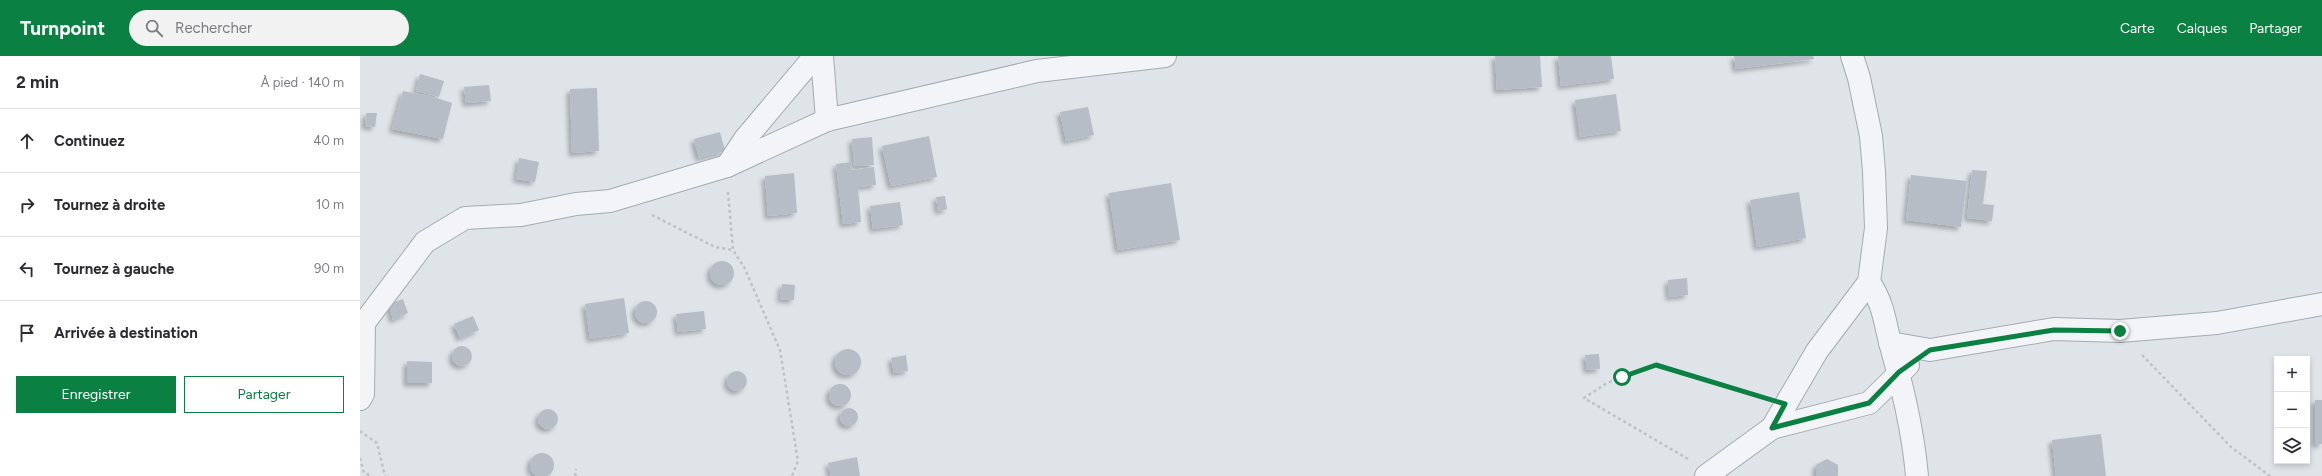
<!DOCTYPE html>
<html lang="fr">
<meta charset="utf-8">
<style>
:root{--surface:#fff;--page:#f2f2f3;--text:#2b2b33;--muted:#7c7c81;--line:#e1e1e2;--accent:#0b8043}
body{margin:0;font-family:Figtree,sans-serif;background:var(--page);color:var(--text)}
.controls{position:absolute;right:12px;bottom:12px;display:grid;overflow:hidden;border-radius:0px;box-shadow:0 2px 6px #0003}
.controls button{width:36px;height:36px;display:grid;place-items:center;padding:0;border:0;border-bottom:1px solid var(--line);background:var(--surface);color:var(--text);font:20px sans-serif}
.stop{position:absolute;width:12px;height:12px;margin:-9px;border:3px solid #0b8043;border-radius:50%;background:#fff}
.stop.end{background:#0b8043;border-color:#fff;box-shadow:0 1px 4px #0008}
.list{margin:0;padding:0;list-style:none}
h2{display:flex;justify-content:space-between;align-items:center;height:52px;margin:0;padding:0 16px;font-size:17px}
h2 small{font-size:13px;font-weight:400;color:var(--muted)}
.list li{display:grid;grid-template-columns:26px 1fr auto;gap:12px;align-items:center;box-sizing:border-box;height:64px;padding:0 16px;border-top:1px solid var(--line)}
.list b{display:block;font-size:15px;white-space:nowrap}
.list em{font-size:13px;font-style:normal;color:var(--muted)}
.actions{display:flex;gap:8px;padding:12px 16px}
.actions a{flex:1;padding:9px 0;border:1px solid var(--accent);border-radius:0px;text-align:center;font-size:14px;color:var(--accent)}
.actions .main{background:var(--accent);color:#fff}
.icon{flex:none;width:22px;height:22px;fill:none;stroke:currentColor;stroke-width:2;stroke-linecap:round;stroke-linejoin:round}
.map{position:relative;flex:none;width:1962px;height:420px;overflow:hidden}
header{display:flex;align-items:center;gap:24px;box-sizing:border-box;height:56px;padding:0 20px;background:var(--accent);color:#fff}
header strong{font-size:19px}
nav{display:flex;gap:22px;margin-inline-start:auto;font-size:14px}
.search{width:280px;height:36px;background:var(--page);display:flex;align-items:center;gap:10px;box-sizing:border-box;padding:0 14px;border-radius:22px;color:var(--muted);font-size:15px}
main{display:flex}
aside{flex:1;background:var(--surface)}
.map>svg:first-child{display:block}
.building{fill:#b6bdc6;filter:url(#shadow)}
.lines{fill:none;stroke-linecap:round;stroke-linejoin:round}
.minor-casing{stroke:#a4abb3;stroke-width:24}
.path{stroke:#bdc1c8;stroke-width:2.5;stroke-dasharray:3 3;stroke-linecap:butt}
.minor{stroke:#f2f4f7;stroke-width:22}
.route{stroke:#0b8043;stroke-width:5}
</style>
<header>
<strong>Turnpoint</strong>
<div class="search"><svg class="icon" aria-label="search" viewBox="0 0 24 24"><circle cx="10" cy="10" r="6"/><path d="M15 15l6 6"/></svg>Rechercher</div>
<nav><a>Carte</a><a>Calques</a><a>Partager</a></nav>
</header>
<main>
<aside>
<h2>2 min<small>À pied · 140 m</small></h2>
<ul class="list">
<li><svg class="icon" aria-label="ahead" viewBox="0 0 24 24"><path d="M12 20V5M6 11l6-6 6 6"/></svg><div><b>Continuez</b></div><em>40 m</em></li>
<li><svg class="icon" aria-label="right" viewBox="0 0 24 24"><path d="M7 20v-9h11M14 6l5 5-5 5"/></svg><div><b>Tournez à droite</b></div><em>10 m</em></li>
<li><svg class="icon" aria-label="left" viewBox="0 0 24 24"><path d="M17 20v-9H6M10 6l-5 5 5 5"/></svg><div><b>Tournez à gauche</b></div><em>90 m</em></li>
<li><svg class="icon" aria-label="arrive" viewBox="0 0 24 24"><path d="M6 21V4h12l-3 4 3 4H6"/></svg><div><b>Arrivée à destination</b></div></li>
</ul>
<div class="actions"><a class="main">Enregistrer</a><a>Partager</a></div>
</aside>
<div class="map">
<svg width="1962" height="420" viewBox="0 0 1962 420">
<defs>
<filter id="shadow"><feDropShadow dx="-3.5" dy="3.5" stdDeviation="2" flood-color="#0004"/></filter>
</defs>
<rect width="100%" height="100%" fill="#dfe4e9"/>
<g class="building">
<polygon points="1135,0 1180,0 1182,31 1137,34"/>
<polygon points="1198,0 1251,0 1254,23 1201,30"/>
<polygon points="1374,0 1453,0 1454,3 1376,13"/>
<polygon points="60,18 84,25 79,41 56,35"/>
<polygon points="129,29 131,45 106,47 104,31"/>
<polygon points="237,32 239,95 212,97 210,33"/>
<polygon points="43,35 70,40 92,47 83,83 32,73"/>
<polygon points="1256,38 1261,75 1220,81 1215,44"/>
<polygon points="728,51 734,79 706,85 700,56"/>
<polygon points="6,57 17,57 15,71 5,70"/>
<polygon points="360,76 365,95 339,102 334,83"/>
<polygon points="569,80 577,121 531,130 522,90"/>
<polygon points="512,81 514,109 494,110 492,83"/>
<polygon points="159,102 179,106 175,126 156,123"/>
<polygon points="491,106 492,114 514,111 516,129 498,131 501,166 483,168 476,108"/>
<polygon points="1612,114 1627,115 1623,148 1634,149 1632,165 1607,162"/>
<polygon points="434,117 437,157 408,160 405,120"/>
<polygon points="1551,119 1607,125 1601,171 1546,164"/>
<polygon points="811,127 820,184 758,194 749,137"/>
<polygon points="1439,136 1446,182 1397,191 1390,144"/>
<polygon points="585,140 587,153 578,155 576,141"/>
<polygon points="540,146 543,169 513,173 510,150"/>
<circle cx="362" cy="217" r="12"/>
<polygon points="1327,222 1328,239 1309,241 1308,224"/>
<polygon points="422,228 435,229 434,244 420,243"/>
<polygon points="264,242 269,277 230,283 225,248"/>
<polygon points="43,243 48,257 33,264 29,248"/>
<circle cx="286" cy="256" r="11"/>
<polygon points="344,255 346,273 318,276 316,258"/>
<polygon points="113,260 119,274 100,282 94,268"/>
<circle cx="102" cy="300" r="10"/>
<circle cx="488" cy="306" r="13"/>
<polygon points="1239,298 1240,313 1227,314 1225,299"/>
<polygon points="546,299 548,315 534,317 531,302"/>
<polygon points="47,305 72,306 72,327 47,327"/>
<circle cx="377" cy="325" r="10"/>
<circle cx="480" cy="339" r="11"/>
<rect x="1955" y="344" width="7" height="44"/>
<circle cx="489" cy="361" r="9"/>
<circle cx="188" cy="363" r="10"/>
<polygon points="1741,378 1746,420 1696,420 1692,384"/>
<circle cx="182" cy="409" r="12"/>
<polygon points="497,401 500,420 471,420 468,407"/>
<polygon points="1467,403 1478,409 1478,420 1456,420 1456,409"/>
</g>
<g class="lines">
<g class="minor-casing">
<g id="minor">
<polyline points="462,0 467,64"/>
<polyline points="367,110 385,83 455,0"/>
<path d="M1509,226C1523,247 1524,262 1530,286C1542,330 1553,374 1557,420"/>
<polyline points="1530,287 1570,294 1694,273 1760,275 1857,267 1962,248"/>
<polyline points="0,343 3,338 4,267 65,186 105,162 161,159 216,148 250,145 367,110 467,64 677,15 805,0"/>
<polyline points="1412,372 1509,347 1548,309"/>
<polyline points="1346,420 1412,372 1457,295 1509,226 1516,172 1514,115 1511,80 1499,22 1492,0"/>
</g>
</g>
<g class="path">
<polyline points="368,136 373,194 384,211 420,294 438,405 432,420"/>
<polyline points="292,159 355,191 373,194"/>
<polyline points="1782,299 1871,391 1910,420"/>
<polyline points="0,375 17,387 25,420"/>
<polyline points="0,402 4,417 12,420"/>
<polyline points="1328,403 1224,342 1247,327 1296,309 1401,341"/>
<polyline points="215,420 216,413"/>
</g>
<use href="#minor" class="minor"/>
</g>
<g class="lines">
<polyline class="route" points="1262,321 1296,309 1425,348 1412,372 1509,347 1539,316 1570,294 1694,274 1760,275"/>
</g>
</svg>
<div class="controls">
<button>+</button>
<button>−</button>
<button><svg class="icon" aria-label="layers" viewBox="0 0 24 24"><path d="M12 4l9 5-9 5-9-5zM3 14l9 5 9-5"/></svg></button>
</div>
<div class="stop" style="left:1262px;top:321px"></div>
<div class="stop end" style="left:1760px;top:275px"></div>
</div>
</main>
